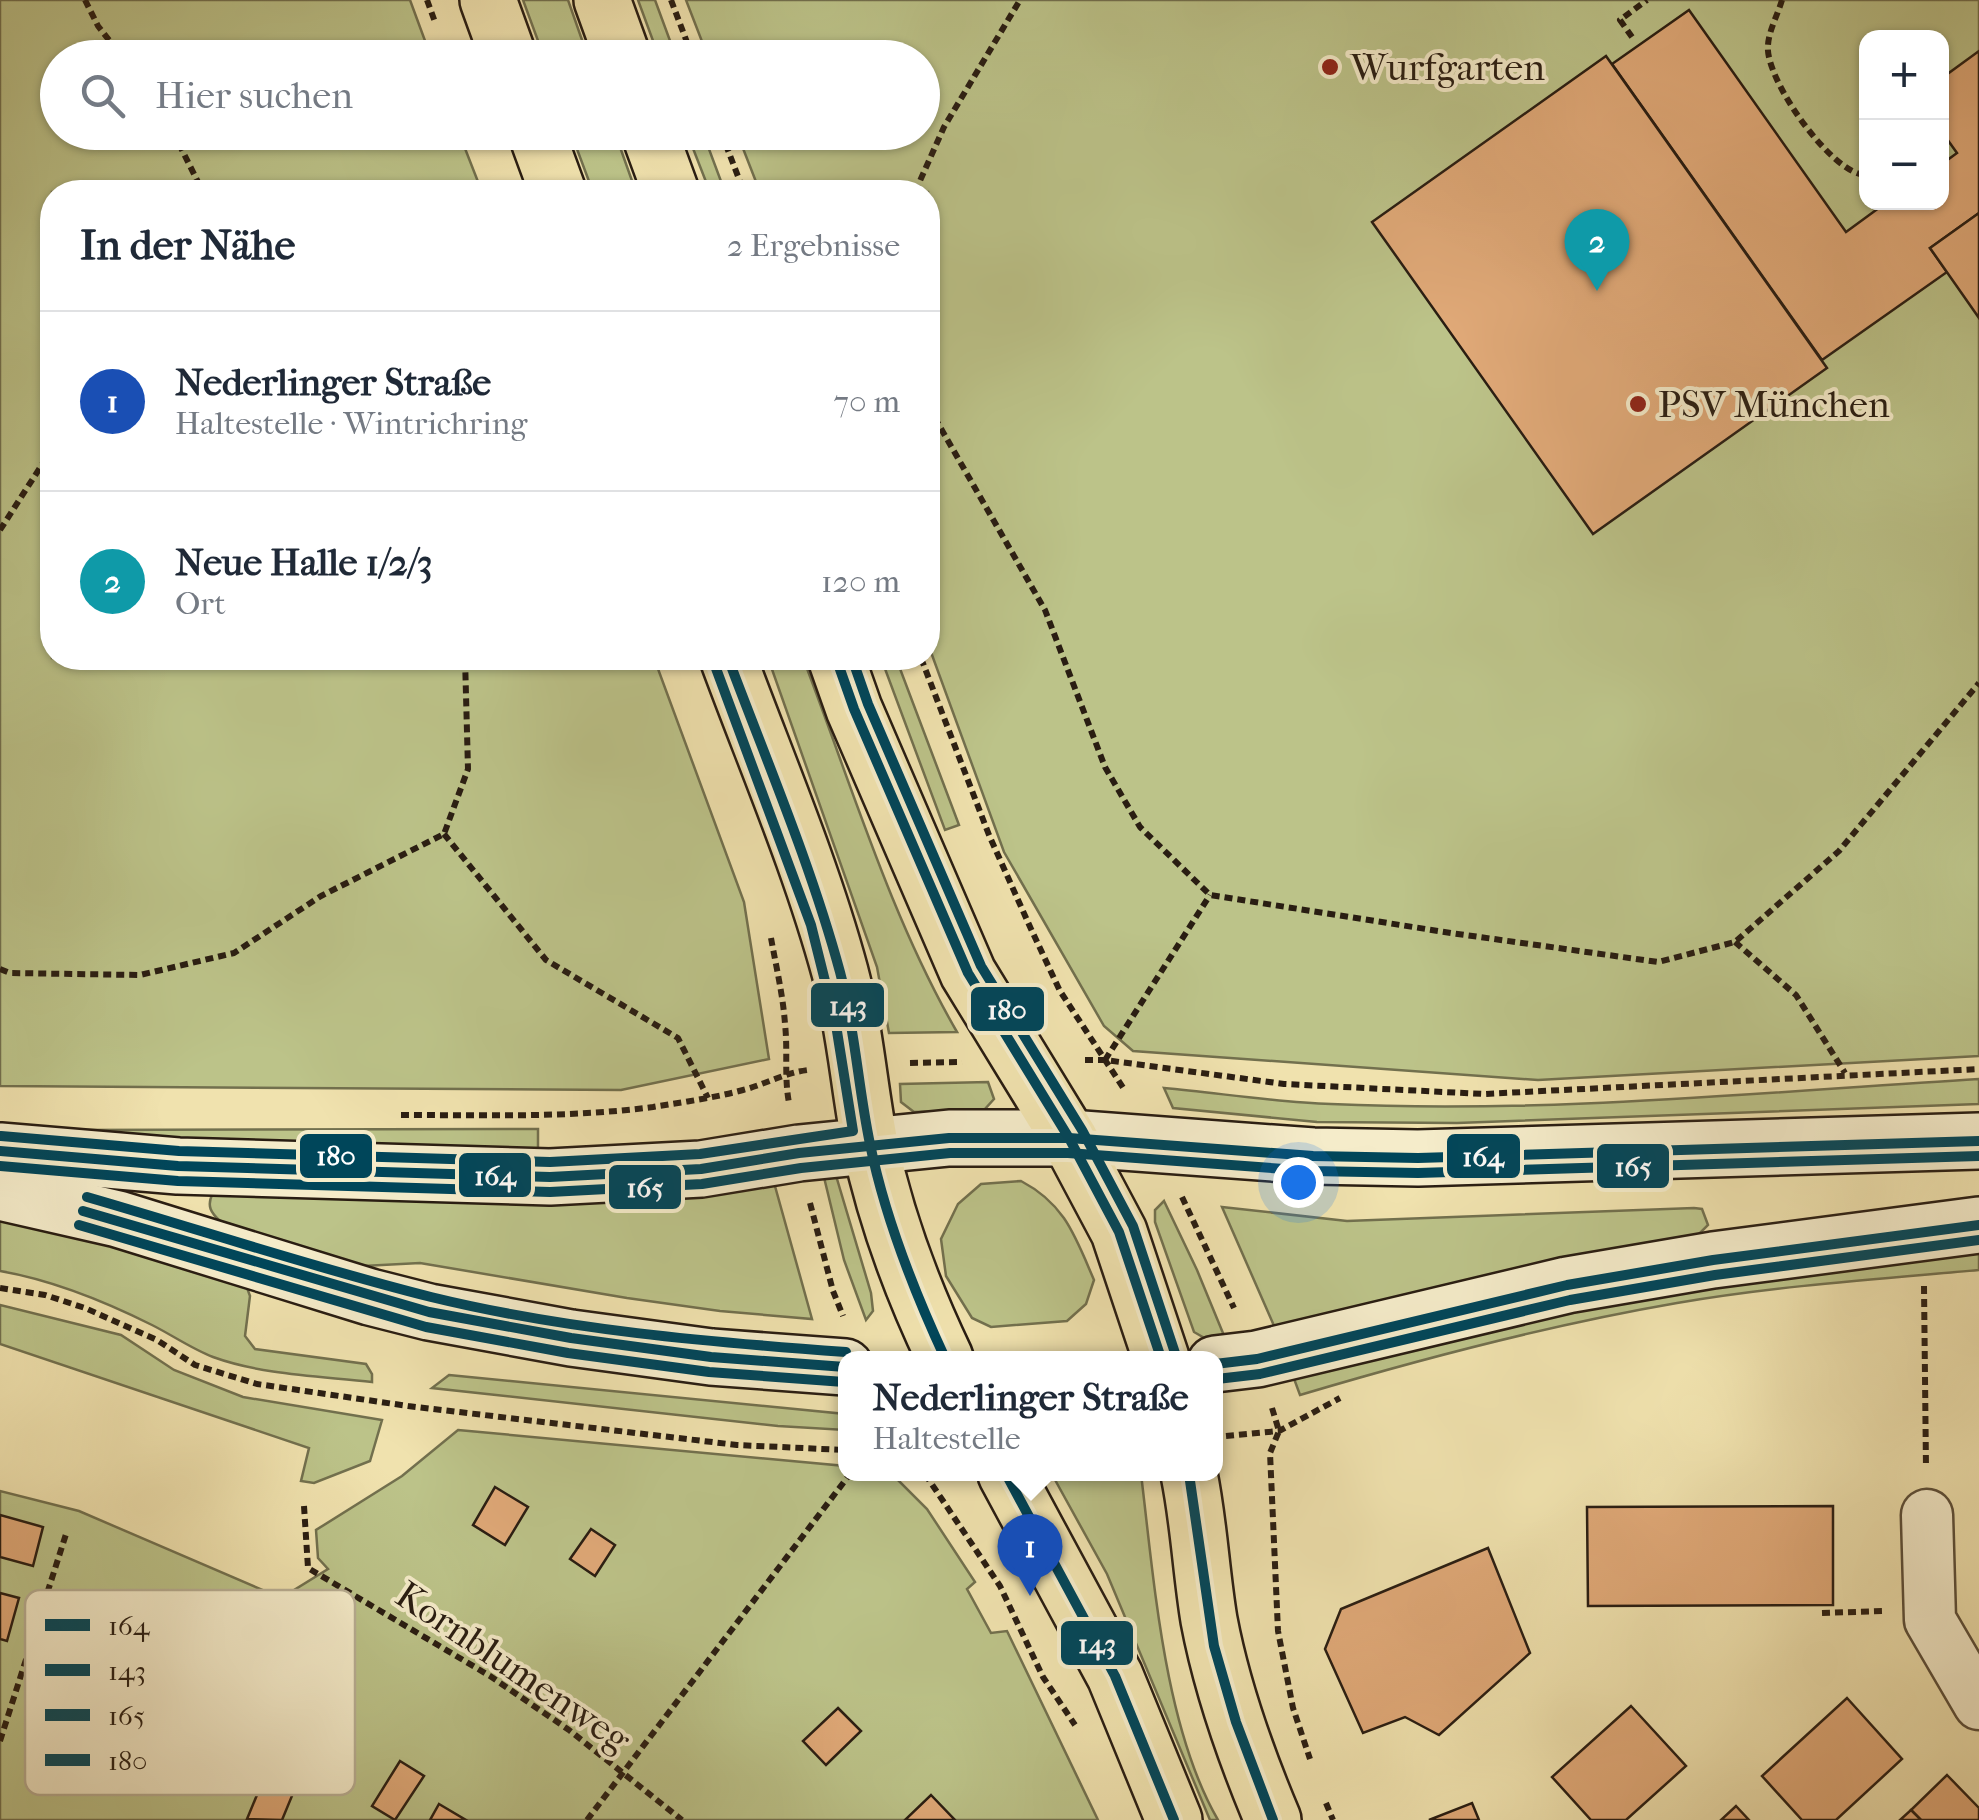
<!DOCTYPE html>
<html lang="de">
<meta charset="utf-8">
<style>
:root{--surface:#fff;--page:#f2f2f3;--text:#1f2937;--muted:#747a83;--line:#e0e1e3;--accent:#7c3aed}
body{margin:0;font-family:"IM FELL French Canon",serif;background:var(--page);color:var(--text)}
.controls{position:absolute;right:30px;top:30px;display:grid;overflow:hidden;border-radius:20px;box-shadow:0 2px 8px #0004}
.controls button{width:90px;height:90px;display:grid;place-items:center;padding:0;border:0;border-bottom:2px solid var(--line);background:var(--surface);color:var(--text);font:50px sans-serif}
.you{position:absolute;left:1298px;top:1182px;width:35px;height:35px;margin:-25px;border:8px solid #fff;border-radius:50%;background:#1a73e8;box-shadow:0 0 0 15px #1a73e833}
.badge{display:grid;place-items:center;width:65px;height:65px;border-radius:50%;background:var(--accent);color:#fff;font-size:32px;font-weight:700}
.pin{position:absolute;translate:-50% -82px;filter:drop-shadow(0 2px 5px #0008)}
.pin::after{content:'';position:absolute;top:52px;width:35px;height:30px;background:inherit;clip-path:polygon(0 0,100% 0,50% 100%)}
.popup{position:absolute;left:838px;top:1351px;width:385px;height:130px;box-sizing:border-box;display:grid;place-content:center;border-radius:20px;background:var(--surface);filter:drop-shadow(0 2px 8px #0005);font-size:32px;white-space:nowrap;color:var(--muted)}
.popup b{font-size:38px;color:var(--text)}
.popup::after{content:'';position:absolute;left:50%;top:100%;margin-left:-20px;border:20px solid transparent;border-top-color:var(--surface)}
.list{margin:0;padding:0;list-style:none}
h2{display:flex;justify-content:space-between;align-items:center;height:130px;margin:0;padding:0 40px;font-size:42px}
h2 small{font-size:32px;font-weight:400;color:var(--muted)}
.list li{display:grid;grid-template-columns:65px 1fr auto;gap:30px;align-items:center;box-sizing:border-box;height:180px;padding:0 40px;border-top:2px solid var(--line)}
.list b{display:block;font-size:38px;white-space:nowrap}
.list p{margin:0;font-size:32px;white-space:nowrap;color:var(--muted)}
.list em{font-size:32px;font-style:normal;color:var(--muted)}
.icon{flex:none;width:55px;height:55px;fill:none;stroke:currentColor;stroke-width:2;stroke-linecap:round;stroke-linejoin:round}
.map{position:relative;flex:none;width:1979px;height:1820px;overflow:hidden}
.search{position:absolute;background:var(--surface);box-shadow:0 2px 8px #0004;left:40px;top:40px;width:900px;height:110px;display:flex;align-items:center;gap:25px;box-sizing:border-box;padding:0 35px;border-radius:55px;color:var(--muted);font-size:38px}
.panel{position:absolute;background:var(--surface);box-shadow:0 2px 8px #0004;left:40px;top:180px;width:900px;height:490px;border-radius:40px}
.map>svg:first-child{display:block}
.green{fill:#bcc389;stroke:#72704e;stroke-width:2.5;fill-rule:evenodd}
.building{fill:#e0a978;stroke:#291d12;stroke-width:2.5}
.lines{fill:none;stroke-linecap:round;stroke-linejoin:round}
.street-casing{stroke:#5b4e39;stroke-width:55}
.secondary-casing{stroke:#291d12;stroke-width:60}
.primary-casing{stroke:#291d12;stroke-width:60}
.path{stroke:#291d12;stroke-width:6;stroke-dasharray:8 5;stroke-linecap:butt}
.street{stroke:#f5ecca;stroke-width:50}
.secondary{stroke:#f5ecca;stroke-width:55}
.primary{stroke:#f0e2ae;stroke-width:55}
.bus-1-casing{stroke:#f5ecca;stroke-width:18}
.bus-2-casing{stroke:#f5ecca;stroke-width:18}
.bus-3-casing{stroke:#f5ecca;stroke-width:18}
.bus-4-casing{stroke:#f5ecca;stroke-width:18}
.bus-1{stroke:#00465a;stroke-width:10}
.bus-2{stroke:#00465a;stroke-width:10}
.bus-3{stroke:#00465a;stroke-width:10}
.bus-4{stroke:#00465a;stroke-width:10}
.poi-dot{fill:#8f2418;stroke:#f5ecca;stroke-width:4}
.labels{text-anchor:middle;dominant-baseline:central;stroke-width:8;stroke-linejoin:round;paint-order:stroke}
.poi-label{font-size:38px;fill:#291d12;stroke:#f5ecca;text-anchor:start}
.street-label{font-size:38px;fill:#291d12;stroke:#f5ecca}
.key{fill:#f5ecca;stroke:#b8ae93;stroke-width:2.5}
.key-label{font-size:28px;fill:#291d12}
.line-badge{stroke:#f5ecca;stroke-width:4}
.badge-label{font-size:28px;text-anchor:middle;font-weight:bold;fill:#fff}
</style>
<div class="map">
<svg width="1979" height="1820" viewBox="0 0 1979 1820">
<rect width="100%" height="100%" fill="#f0e2ae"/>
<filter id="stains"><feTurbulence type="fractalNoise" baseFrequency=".002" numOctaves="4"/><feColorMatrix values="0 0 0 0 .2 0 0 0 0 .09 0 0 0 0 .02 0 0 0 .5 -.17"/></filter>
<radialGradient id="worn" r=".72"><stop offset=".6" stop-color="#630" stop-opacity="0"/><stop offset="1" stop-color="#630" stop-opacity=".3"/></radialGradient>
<g class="green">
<polygon points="0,0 410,0 431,57 58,58 58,132 459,133 482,192 52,192 52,658 654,658 744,902 769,1059 621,1090 0,1086"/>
<polygon points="523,0 568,0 588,57 544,57"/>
<polygon points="638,0 655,0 676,57 659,57"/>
<path d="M686,0H1979V1056L1538,1080L1133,1051L1104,1026L1004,852L928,644V192H760L737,133L922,132V58L708,57ZM1866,38H1942V202H1866Z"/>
<polygon points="571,133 615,133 636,192 593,192"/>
<polygon points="687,133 703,133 725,192 710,192"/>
<path d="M768,658H803C851,783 890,916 957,1032L889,1033L877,967Z"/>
<polygon points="881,658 896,658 959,825 945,830"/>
<path d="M1979,1079V1104L1457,1123L1317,1122L1173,1108L1164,1088C1219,1093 1275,1102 1331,1104C1547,1114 1764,1092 1979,1079Z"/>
<polygon points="988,1082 994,1099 984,1110 914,1112 901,1102 900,1084"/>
<polygon points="538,1129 538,1152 256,1149 70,1130"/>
<polygon points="822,1169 833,1173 837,1179 871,1293 873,1311 866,1320 844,1260"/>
<path d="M773,1179L812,1319L720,1311L627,1298L420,1263L363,1266L221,1222C211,1213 206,1206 213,1193Z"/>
<path d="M1021,1181C1065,1204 1075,1236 1094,1280L1086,1304L1067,1321L991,1327L972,1318L946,1276L941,1239L958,1204L981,1184Z"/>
<polygon points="1164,1201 1197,1270 1225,1338 1208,1340 1194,1332 1155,1222 1155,1210"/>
<path d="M0,1207L246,1285L250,1296L245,1336L255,1349L366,1364L372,1374V1382C318,1376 263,1375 213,1357C192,1349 172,1335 152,1325C104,1301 52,1280 0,1271Z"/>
<polygon points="1222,1207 1347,1221 1694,1208 1702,1209 1708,1225 1695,1238 1275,1328"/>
<path d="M1979,1253V1270C1878,1279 1776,1286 1677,1303C1549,1325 1424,1358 1300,1395L1293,1376L1684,1286Z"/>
<polygon points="0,1305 121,1335 174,1370 243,1397 382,1420 370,1461 314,1483 301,1481 309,1448 0,1344"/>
<polygon points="449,1375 845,1414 845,1430 778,1426 432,1388"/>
<polygon points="458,1430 845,1466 845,1474 892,1474 927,1509 975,1582 967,1589 991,1633 1007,1631 1098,1820 0,1820 0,1491 79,1511 281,1598 328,1569 318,1558 316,1530 402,1476"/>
<path d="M1141,1474C1154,1579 1164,1727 1218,1820H1210L1107,1574L1054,1478Z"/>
</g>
<g class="building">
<polygon points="1689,10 1846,232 1887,202 1942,202 1942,164 1957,153 1942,132 1942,78 1979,51 1979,213 1930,248 1947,272 1822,360 1612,64"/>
<polygon points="1606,56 1827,368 1593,534 1372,222"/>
<polygon points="1979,213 1979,318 1930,248"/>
<polygon points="495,1487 528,1507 505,1545 473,1525"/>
<polygon points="1833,1506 1833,1605 1588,1606 1587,1507"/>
<polygon points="0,1515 43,1527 33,1566 0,1557"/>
<polygon points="591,1529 615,1545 595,1576 570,1559"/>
<polygon points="1488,1548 1530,1653 1439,1735 1405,1717 1363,1733 1325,1649 1341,1609"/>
<polygon points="0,1593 19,1598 7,1641 0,1639"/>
<polygon points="228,1598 259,1610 244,1648 213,1636"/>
<polygon points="192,1677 223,1690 209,1725 177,1713"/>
<polygon points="1847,1698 1902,1759 1836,1820 1802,1820 1762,1776"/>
<polygon points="68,1700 95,1712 79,1751 52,1739"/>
<polygon points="294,1706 328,1722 306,1768 272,1753"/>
<polygon points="1631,1706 1686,1766 1626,1820 1591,1820 1552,1777"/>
<polygon points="838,1708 861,1731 826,1765 803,1741"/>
<polygon points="166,1731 191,1742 174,1783 148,1772"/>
<polygon points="400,1761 424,1776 395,1820 372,1806"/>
<polygon points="1947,1775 1979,1808 1979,1820 1921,1820 1911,1810"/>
<polygon points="264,1778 294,1791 282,1820 247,1819"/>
<polygon points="931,1795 955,1820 905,1820"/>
<polygon points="1472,1803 1479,1820 1429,1820"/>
<polygon points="439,1804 466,1820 430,1820"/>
<polygon points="1736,1806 1749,1820 1721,1820"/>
<polygon points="1911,1810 1921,1820 1900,1820"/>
</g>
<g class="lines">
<g class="street-casing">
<polyline id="street" points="1927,1515 1930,1620 1979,1704"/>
</g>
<g class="secondary-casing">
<g id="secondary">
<polyline points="0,1151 178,1166 550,1177 701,1169 799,1153 949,1138 1069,1138 1313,1156 1418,1158 1979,1141"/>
<polyline points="0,1192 118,1219 370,1297 429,1312 571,1338 711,1357 845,1367"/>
<polyline points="1215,1364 1257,1359 1567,1285 1713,1260 1979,1225"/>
</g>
</g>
<g class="primary-casing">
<g id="primary">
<polyline points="488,0 509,58"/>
<polyline points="602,0 623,58"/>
<polyline points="536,132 558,192"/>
<polyline points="649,132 671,192"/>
<path d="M728,658C766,761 811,865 840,972C855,1028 859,1087 870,1144C886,1220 912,1289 945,1358"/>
<polyline points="836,658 854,709 968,973 1069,1138 1119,1232 1161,1358"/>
<polyline points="1006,1474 1115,1676 1174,1820"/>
<path d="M1189,1474C1199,1522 1201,1572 1209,1620C1222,1689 1246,1756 1273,1820"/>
</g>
</g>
<g class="path">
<polyline points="85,0 98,26 123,58"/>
<polyline points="427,0 435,22"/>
<polyline points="671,0 693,58"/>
<path d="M1782,0C1778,14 1769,30 1768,45C1764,78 1832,175 1866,175"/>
<polyline points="1632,37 1620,20 1647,0"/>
<polyline points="173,132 203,192"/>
<polyline points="721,132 744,192"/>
<polyline points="915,192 944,127 1020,0"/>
<polyline points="928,406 1045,610 1105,767 1140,827 1210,895 1451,933 1658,962 1735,942 1839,851 1979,683"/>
<polyline points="0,530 52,449"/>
<polyline points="921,658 989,835 1031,929 1060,991 1124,1089"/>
<polyline points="444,834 546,960 678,1038 708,1098"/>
<path d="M771,938C776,966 783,995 785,1024C788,1052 784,1076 789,1103"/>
<polyline points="1735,942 1796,995 1845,1073"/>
<polyline points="0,969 10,973 140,975 234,953 321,896 444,834 468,769 465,658"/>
<polyline points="1085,1060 1105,1060 1284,1084 1484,1094 1979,1069"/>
<polyline points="1105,1060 1210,895"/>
<polyline points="910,1063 962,1062"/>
<path d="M401,1115C485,1115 570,1118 653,1107C683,1102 714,1098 743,1090C766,1084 784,1073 808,1070"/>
<polyline points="1182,1197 1234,1308"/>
<polyline points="810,1203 833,1291 843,1316"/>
<polyline points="1924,1286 1926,1468"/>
<polyline points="0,1288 45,1295 85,1308 157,1340 195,1365 257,1384 408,1406 737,1445 845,1450"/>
<polyline points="1272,1408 1279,1431 1270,1453 1278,1631 1293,1708 1310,1759"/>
<polyline points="1226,1436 1279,1431 1340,1398"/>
<polyline points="925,1474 1000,1586 1043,1677 1075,1725"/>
<polyline points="304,1506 308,1568 490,1676 569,1730 682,1820"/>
<polyline points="1822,1613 1883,1611"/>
<polyline points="0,1741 67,1531"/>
<polyline points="1326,1803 1333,1820"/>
<polyline points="587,1820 850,1474"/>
</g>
<use href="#street" class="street"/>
<use href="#secondary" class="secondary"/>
<use href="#primary" class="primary"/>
<g class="bus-1-casing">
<g id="bus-1">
<polyline points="0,1151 178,1166 550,1177 701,1169 799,1153 949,1138 1069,1138 1313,1156 1418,1158 1979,1141"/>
<polyline points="83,1211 429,1312 571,1338 711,1357 845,1367"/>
<polyline points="1215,1364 1257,1359 1567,1285 1713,1260 1979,1225"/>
</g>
</g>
<g class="bus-2-casing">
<g id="bus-2">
<path d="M728,658C767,762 811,865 840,972C855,1028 858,1087 870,1144C885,1218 913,1289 945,1358"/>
<polyline points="836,658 854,709 968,973 1069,1138 1119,1232 1161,1358"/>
<polyline points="1006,1474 1115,1676 1174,1820"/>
<polyline points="1189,1474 1214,1646 1236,1722 1273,1820"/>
</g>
</g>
<g class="bus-3-casing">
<g id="bus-3">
<polyline points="0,1166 178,1181 550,1192 702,1184 801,1168 950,1153 1068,1153 1312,1171 1418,1173 1979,1156"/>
<polyline points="79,1225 426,1327 568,1353 709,1372 844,1382"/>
<polyline points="1217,1379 1260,1374 1570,1300 1715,1275 1979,1240"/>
</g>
</g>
<g class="bus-4-casing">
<g id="bus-4">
<polyline points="852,658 868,704 981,966 1082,1130 1133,1226 1175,1353"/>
<polyline points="1,1136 179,1151 550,1162 700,1154 853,1131 836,1025 811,925 714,663"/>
<path d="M87,1197C201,1230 315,1268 431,1297C566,1330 708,1342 846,1352"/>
</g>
</g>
<use href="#bus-1" class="bus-1"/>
<use href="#bus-2" class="bus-2"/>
<use href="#bus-3" class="bus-3"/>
<use href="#bus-4" class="bus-4"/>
</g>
<g class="poi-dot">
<circle cx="1330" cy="67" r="10"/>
<circle cx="1638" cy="404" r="10"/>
</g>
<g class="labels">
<g class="poi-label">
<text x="1350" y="67">Wurfgarten</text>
<text x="1658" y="404">PSV München</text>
</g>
<g class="street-label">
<text transform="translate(513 1667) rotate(34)">Kornblumenweg</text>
</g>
</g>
<rect x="25" y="1590" width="330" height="205" rx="15" class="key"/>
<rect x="45" y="1619" width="45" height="12" fill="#00465a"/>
<rect x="45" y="1664" width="45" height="12" fill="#00465a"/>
<rect x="45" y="1709" width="45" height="12" fill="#00465a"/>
<rect x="45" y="1754" width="45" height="12" fill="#00465a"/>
<g class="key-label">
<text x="108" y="1635">164</text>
<text x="108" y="1680">143</text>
<text x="108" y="1725">165</text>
<text x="108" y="1770">180</text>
</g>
<g class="line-badge">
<rect x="809" y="981" width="77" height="48" rx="10" fill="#00465a"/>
<rect x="969" y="985" width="77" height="48" rx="10" fill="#00465a"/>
<rect x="298" y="1132" width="76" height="48" rx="10" fill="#00465a"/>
<rect x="1445" y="1132" width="77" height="48" rx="10" fill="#00465a"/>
<rect x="1595" y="1142" width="76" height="48" rx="10" fill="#00465a"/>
<rect x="457" y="1151" width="76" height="48" rx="10" fill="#00465a"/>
<rect x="607" y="1163" width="76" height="48" rx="10" fill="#00465a"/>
<rect x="1059" y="1619" width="76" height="48" rx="10" fill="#00465a"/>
</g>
<g class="badge-label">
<text x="848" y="1015">143</text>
<text x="1007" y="1019">180</text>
<text x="336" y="1165">180</text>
<text x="1483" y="1166">164</text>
<text x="1633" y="1176">165</text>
<text x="495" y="1185">164</text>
<text x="645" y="1197">165</text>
<text x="1097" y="1653">143</text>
</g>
<rect width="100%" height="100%" filter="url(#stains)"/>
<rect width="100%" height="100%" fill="url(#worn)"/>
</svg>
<div class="controls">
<button>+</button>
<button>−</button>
</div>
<div class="you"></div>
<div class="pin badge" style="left:1030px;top:1596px;background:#1a4fb4">1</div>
<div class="popup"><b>Nederlinger Straße</b>Haltestelle</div>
<div class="pin badge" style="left:1597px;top:291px;background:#0f9aa8">2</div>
<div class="search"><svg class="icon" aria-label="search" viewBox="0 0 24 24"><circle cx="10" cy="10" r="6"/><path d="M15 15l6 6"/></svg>Hier suchen</div>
<section class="panel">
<h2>In der Nähe<small>2 Ergebnisse</small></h2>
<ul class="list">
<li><span class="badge" style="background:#1a4fb4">1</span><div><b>Nederlinger Straße</b><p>Haltestelle · Wintrichring</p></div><em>70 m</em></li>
<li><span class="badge" style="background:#0f9aa8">2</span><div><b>Neue Halle 1/2/3</b><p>Ort</p></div><em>120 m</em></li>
</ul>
</section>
</div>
